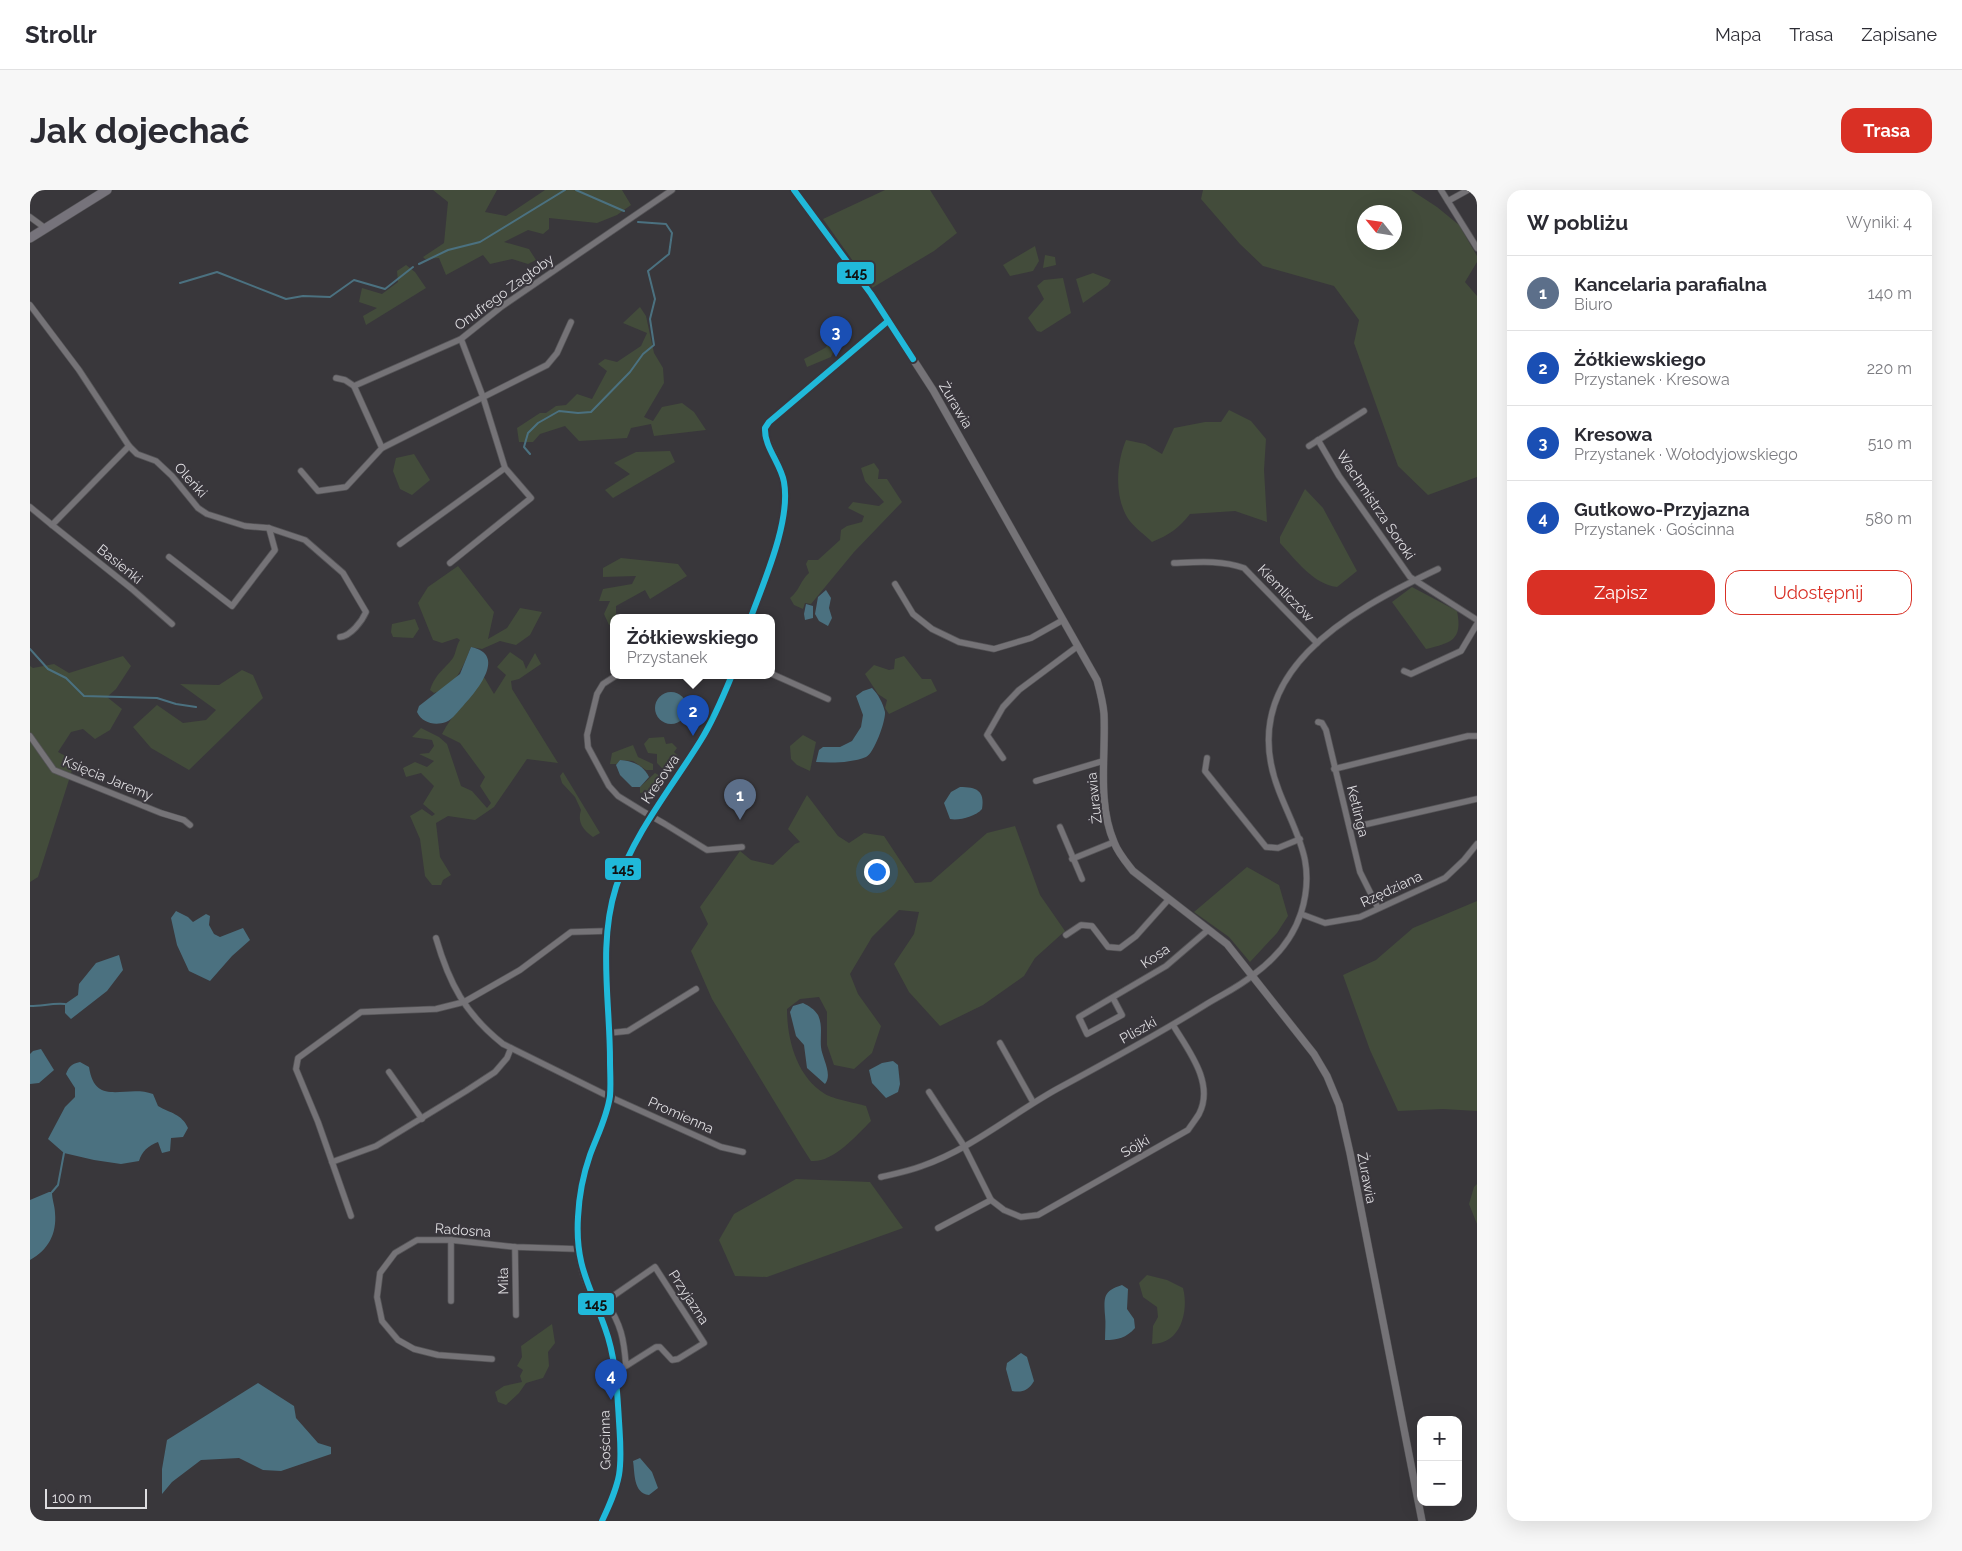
<!DOCTYPE html>
<html lang="pl">
<meta charset="utf-8">
<style>
:root{--surface:#fff;--page:#f7f7f7;--text:#2b2b33;--muted:#7c7c81;--line:#e1e1e2;--accent:#d93025}
body{margin:0;font-family:Raleway,sans-serif;background:var(--page);color:var(--text)}
.controls{position:absolute;right:15px;bottom:15px;display:grid;overflow:hidden;border-radius:10px;box-shadow:0 5px 20px #0002}
.controls button{width:45px;height:45px;display:grid;place-items:center;padding:0;border:0;border-bottom:1px solid var(--line);background:var(--surface);color:var(--text);font:25px sans-serif}
.compass{position:absolute;left:1327px;top:15px;width:45px;height:45px;border-radius:50%;background:var(--surface);box-shadow:0 5px 20px #0002;rotate:300deg}
.scale{position:absolute;left:15px;bottom:12px;width:102px;box-sizing:border-box;padding-left:5px;border:2px solid #dedde0;border-top:0;font-size:14px;line-height:18px;white-space:nowrap;color:#dedde0;-webkit-text-stroke:4px #39363c;paint-order:stroke}
.you{position:absolute;left:846px;top:681px;width:18px;height:18px;margin:-12px;border:4px solid #fff;border-radius:50%;background:#1a73e8;box-shadow:0 0 0 8px #1a73e833}
.badge{display:grid;place-items:center;width:32px;height:32px;border-radius:50%;background:var(--accent);color:#fff;font-size:16px;font-weight:700}
.pin{position:absolute;translate:-50% -41px;filter:drop-shadow(0 1px 2px #0008)}
.pin::after{content:'';position:absolute;top:26px;width:18px;height:15px;background:inherit;clip-path:polygon(0 0,100% 0,50% 100%)}
.popup{position:absolute;left:580px;top:424px;width:165px;height:65px;box-sizing:border-box;display:grid;place-content:center;border-radius:10px;background:var(--surface);filter:drop-shadow(0 1px 4px #0005);font-size:16px;white-space:nowrap;color:var(--muted)}
.popup b{font-size:19px;color:var(--text)}
.popup::after{content:'';position:absolute;left:50%;top:100%;margin-left:-10px;border:10px solid transparent;border-top-color:var(--surface)}
.list{margin:0;padding:0;list-style:none}
h2{display:flex;justify-content:space-between;align-items:center;height:65px;margin:0;padding:0 20px;font-size:21px}
h2 small{font-size:16px;font-weight:400;color:var(--muted)}
.list li{display:grid;grid-template-columns:32px 1fr auto;gap:15px;align-items:center;box-sizing:border-box;height:75px;padding:0 20px;border-top:1px solid var(--line)}
.list b{display:block;font-size:19px;white-space:nowrap}
.list p{margin:0;font-size:16px;white-space:nowrap;color:var(--muted)}
.list em{font-size:16px;font-style:normal;color:var(--muted)}
.actions{display:flex;gap:10px;padding:15px 20px}
.actions a{flex:1;padding:11px 0;border:1px solid var(--accent);border-radius:15px;text-align:center;font-size:18px;color:var(--accent)}
.actions .main{background:var(--accent);color:#fff}
.map{position:relative;flex:none;width:1447px;height:1331px;overflow:hidden;border-radius:15px}
header{display:flex;align-items:center;gap:30px;box-sizing:border-box;height:70px;padding:0 25px;background:var(--surface);border-bottom:1px solid var(--line)}
header strong{font-size:24px}
nav{display:flex;gap:28px;margin-inline-start:auto;font-size:18px}
.intro{display:flex;align-items:center;justify-content:space-between;box-sizing:border-box;height:120px;padding:0 30px}
h1{margin:0;font-size:35px}
.button{padding:12px 22px;border-radius:15px;background:var(--accent);color:#fff;font-size:18px;font-weight:700}
main{display:flex;gap:30px;padding:0 30px}
aside{flex:1;background:var(--surface);border-radius:15px;box-shadow:0 5px 20px #0002}
.map>svg:first-child{display:block}
.green{fill:#434c3b;fill-rule:evenodd}
.water{fill:#4b7180}
.lines{fill:none;stroke-linecap:round;stroke-linejoin:round}
.stream{stroke:#4b7180;stroke-width:2}
.minor-casing{stroke:#565558;stroke-width:7}
.tertiary-casing{stroke:#565558;stroke-width:8}
.secondary-casing{stroke:#565558;stroke-width:10}
.minor{stroke:#757377;stroke-width:5.5}
.tertiary{stroke:#757377;stroke-width:7}
.secondary{stroke:#76737b;stroke-width:9}
.bus-1-casing{stroke:#39363c;stroke-width:10}
.bus-1{stroke:#20b9da;stroke-width:6}
.labels{text-anchor:middle;dominant-baseline:central;stroke-width:4;stroke-linejoin:round;paint-order:stroke}
.street-label{font-size:14px;fill:#dedde0;stroke:#39363c}
.line-badge{stroke:#39363c;stroke-width:2}
.pale-badge-label{font-size:14px;text-anchor:middle;font-weight:bold;fill:#111}
</style>
<header>
<strong>Strollr</strong>
<nav><a>Mapa</a><a>Trasa</a><a>Zapisane</a></nav>
</header>
<div class="intro"><h1>Jak dojechać</h1><a class="button">Trasa</a></div>
<main>
<div class="map">
<svg width="1447" height="1331" viewBox="0 0 1447 1331">
<rect width="100%" height="100%" fill="#39373b"/>
<g class="green">
<polygon points="403,0 467,0 455,22 476,26 515,0 592,0 601,15 587,25 567,33 519,28 519,39 513,44 498,40 474,52 499,59 506,70 498,74 482,69 460,74 453,65 416,85 409,68 395,69 393,67 414,53 418,12"/>
<polygon points="855,0 900,0 927,43 904,61 842,98 793,29"/>
<path d="M1173,0H1381L1407,17L1429,35L1447,66V72L1435,92L1447,106V287L1398,305L1368,276L1324,153L1329,130L1304,96L1233,76L1210,54L1171,9ZM1334,22H1364V52H1334Z"/>
<polygon points="1005,56 1009,71 1003,81 980,86 973,75"/>
<polygon points="1015,65 1025,67 1026,75 1013,78"/>
<polygon points="376,75 385,82 396,98 336,135 333,126 347,118 329,112 332,98 352,104 368,92 367,81"/>
<polygon points="1063,83 1081,90 1078,95 1053,113 1046,89"/>
<polygon points="1033,88 1041,123 1011,142 1007,141 998,128 1014,109 1007,96 1014,90"/>
<polygon points="610,117 616,126 624,163 633,178 634,193 614,227 623,231 632,217 652,213 664,222 676,240 624,246 621,234 601,238 597,248 549,251 535,236 510,244 503,252 489,252 487,238 510,223 516,223 526,216 536,215 547,204 562,209 577,181 568,174 575,169 587,172 611,156 617,143 593,133"/>
<polygon points="815,135 801,167 777,177 774,169 795,158"/>
<path d="M1199,220L1221,231L1236,249L1234,280L1237,332L1205,321L1160,324C1149,338 1139,345 1122,352C1115,345 1105,338 1099,330C1084,308 1086,274 1096,250L1115,254L1132,264L1144,238L1175,232H1191Z"/>
<polygon points="640,261 645,272 583,308 575,300 600,284 584,273 606,262"/>
<polygon points="384,264 400,290 382,305 370,299 363,281 366,268"/>
<path d="M844,273L849,280L848,289H857L872,312L824,362L781,414L775,413L773,419L764,415L760,408C770,400 770,391 779,383L776,374L778,370H788L810,350L811,340L817,336L832,332L834,326L818,318L823,312L849,316L854,312L835,291L831,278Z"/>
<path d="M1275,299L1293,318L1327,381L1307,397C1283,394 1266,370 1250,353V347Z"/>
<polygon points="591,368 648,374 657,386 620,409 615,400 586,416 586,427 584,427 584,432 579,435 574,424 580,411 569,411 573,399 602,394 606,386 573,387 573,378"/>
<path d="M428,376L464,422L458,449L477,438L490,418L512,422L500,445L486,455L470,451L452,459L441,457C433,476 427,496 404,503L400,500C406,483 413,481 423,468C426,463 426,456 430,450L427,448L412,453L403,450L388,413L398,397Z"/>
<path d="M1382,397L1427,421C1433,450 1421,453 1396,459L1362,412Z"/>
<polygon points="385,429 389,439 383,448 363,447 361,442 362,434"/>
<path d="M480,462L493,471L496,479L505,463L511,474L489,489L481,491L482,499L528,573L497,569L464,617L445,630L418,626L406,633L410,667L421,685L413,690L411,695H402L395,686L390,649L380,626L392,619L402,626L405,624L393,614L404,596L391,583L376,587L373,578L385,572L397,577L404,571L389,564L399,563L404,556L402,550L382,547L391,538L409,547L417,554L431,596L442,601L457,618L461,613L450,596L455,587L430,553L412,544C422,523 442,508 454,487L464,504L476,485L467,477Z"/>
<polygon points="93,466 101,476 86,499 77,507 92,519 80,540 65,549 53,539 41,542 28,562 45,571 8,687 0,692 0,476 3,478 24,474 39,483"/>
<polygon points="874,466 892,489 901,489 907,501 859,524 855,518 857,510 848,504 835,484 844,475 859,480 864,479 865,469"/>
<polygon points="212,480 223,485 233,508 159,580 121,558 103,537 127,515 153,533 176,530 186,520 150,494 189,495"/>
<polygon points="773,545 786,552 780,581 767,575 761,569 760,556"/>
<polygon points="634,547 636,554 642,553 647,558 644,562 648,566 639,579 633,579 627,573 627,564 618,563 614,554 619,548"/>
<polygon points="603,555 608,567 623,574 623,580 616,580 603,571 590,570 587,574 580,574 582,563"/>
<path d="M533,582L570,643L563,647C553,640 547,632 551,620L545,607L532,593L530,586Z"/>
<polygon points="625,583 632,587 623,601 610,603 610,597"/>
<path d="M777,605L808,646L819,653L834,643L854,646L885,693L901,692L957,643L985,636L1010,705L1035,741L1005,768L994,786L953,815L910,836L879,802L864,774L884,744L889,722L869,720L842,747L820,784L828,804L851,836L842,863L824,879L804,875L797,855V822L789,807L770,809L757,819C757,850 767,887 795,904C803,909 826,913 836,916L841,931C826,946 803,973 781,971L772,957L682,809L661,761L678,734L670,717L710,661L721,670L743,675L765,654L770,652L758,639Z"/>
<polygon points="1217,677 1249,695 1258,726 1247,743 1220,772 1199,747 1164,722"/>
<polygon points="1447,711 1447,921 1413,919 1368,921 1340,860 1313,785 1346,770 1383,738"/>
<polygon points="766,989 840,992 873,1038 737,1087 705,1086 689,1050 704,1024"/>
<polygon points="1447,994 1447,1034 1439,1014 1444,997"/>
<path d="M1117,1085L1137,1090L1153,1098C1159,1121 1151,1154 1122,1154L1123,1136L1128,1127L1127,1117L1113,1107L1109,1093Z"/>
<polygon points="522,1134 525,1153 518,1162 519,1176 513,1188 496,1193 489,1203 476,1215 468,1212 465,1202 474,1196 492,1192 490,1186 493,1180 487,1176 492,1167 491,1156"/>
</g>
<g class="water">
<polygon points="796,400 801,408 799,418 802,428 798,436 789,431 785,424 788,407"/>
<polygon points="776,414 783,416 783,428 775,430 774,424"/>
<path d="M441,457C477,464 448,500 433,516C428,521 423,529 416,532C405,536 392,533 387,522L389,516L430,484Z"/>
<path d="M842,498C848,504 853,513 855,522C856,530 844,564 836,567C821,573 802,573 786,572L789,560L793,557H810L822,551L831,537L833,525L826,506L833,501Z"/>
<circle cx="641" cy="518" r="16"/>
<path d="M590,570C603,571 613,575 619,587L610,597H602L590,585L586,575Z"/>
<path d="M930,597C946,597 955,600 952,619C946,626 929,631 920,629L914,613L921,602Z"/>
<polygon points="146,721 158,727 163,732 176,724 180,726 179,735 184,744 190,747 213,738 220,750 202,766 180,791 159,781 147,755 141,728"/>
<polygon points="89,765 93,780 77,801 41,829 35,823 35,814 48,805 49,794 66,773"/>
<path d="M773,813C779,816 784,819 788,825C793,836 790,846 791,857C792,868 803,884 795,894L777,878L774,855L766,846L760,822L763,816Z"/>
<polygon points="11,859 24,880 9,893 0,894 0,864 3,861"/>
<polygon points="863,871 868,875 870,894 868,902 856,908 842,893 839,880 852,873"/>
<path d="M50,872L59,877C65,918 96,894 123,904L128,916C140,923 152,924 158,938L153,947L141,948L140,961L132,963L128,952C118,956 112,961 109,971L91,974L64,970L34,963L18,949L35,917L45,907V898L36,884C39,876 42,874 50,872Z"/>
<path d="M19,1002H22C22,1010 25,1016 25,1023C27,1044 18,1060 0,1070V1010Z"/>
<path d="M1092,1095L1098,1099L1097,1119L1104,1129L1105,1138C1096,1148 1088,1150 1075,1150C1075,1142 1076,1133 1075,1125C1074,1107 1073,1101 1092,1095Z"/>
<path d="M991,1163L997,1167L1004,1191C999,1200 992,1203 982,1201L976,1179L977,1173Z"/>
<polygon points="228,1193 264,1216 266,1228 288,1253 301,1257 301,1264 251,1281 233,1280 209,1268 171,1270 142,1292 132,1304 132,1279 137,1250"/>
<path d="M610,1268L622,1282L628,1298L619,1305C603,1303 605,1283 603,1271Z"/>
</g>
<g class="lines">
<g class="stream">
<polyline points="546,0 594,21"/>
<polyline points="389,74 418,60 450,52 535,0"/>
<polyline points="150,93 187,82 256,109 273,106 300,107 324,90 355,99 383,77"/>
<polyline points="500,264 494,257 498,243 508,233 529,221 548,223 561,222 600,182 613,164 624,155 620,129 625,109 618,81 639,64 642,43 636,34 608,32"/>
<polyline points="0,459 18,479 36,488 54,506 127,508 146,514 166,517"/>
<path d="M0,816C13,816 21,813 35,814"/>
<polyline points="22,1002 28,995 34,963"/>
</g>
<g class="minor-casing">
<g id="minor">
<polyline points="1411,0 1447,58"/>
<polyline points="1418,11 1438,0"/>
<polyline points="0,27 15,38"/>
<path d="M0,115L49,180L99,256L107,264L126,271L142,286L168,318L177,324L215,336L239,338L275,350L313,383L336,422C332,431 321,446 310,447"/>
<polyline points="306,188 315,190 324,196"/>
<polyline points="1288,250 1309,286 1380,387 1447,430"/>
<polyline points="1279,256 1334,221"/>
<polyline points="352,258 324,196 431,149 471,117 642,0"/>
<polyline points="271,281 288,301 316,297 352,258 517,175 527,163 541,132"/>
<polyline points="0,317 22,335 99,256"/>
<polyline points="22,335 102,399 142,434"/>
<polyline points="370,354 475,278"/>
<polyline points="139,367 202,416 245,360 239,338"/>
<polyline points="420,373 501,308 475,278 453,207 431,149"/>
<path d="M1144,373C1168,372 1191,370 1214,378L1287,453"/>
<polyline points="865,394 883,424 902,439 929,452 964,459 1001,448 1033,430"/>
<path d="M721,427C736,386 755,341 755,297C755,279 733,249 735,239C736,236 738,234 739,232L858,131"/>
<polyline points="1374,481 1381,484 1431,461 1447,434"/>
<polyline points="742,484 798,509"/>
<polyline points="587,485 573,494 567,504 557,545 558,557 579,596 588,606 614,622 635,634 677,660 712,657"/>
<polyline points="1288,532 1292,533 1296,540 1330,682 1348,718"/>
<polyline points="0,546 24,580 131,623 154,630 160,635"/>
<polyline points="973,568 957,545 973,517 989,500 1048,456"/>
<polyline points="1177,568 1175,581 1236,657 1248,658 1270,649"/>
<polyline points="1304,579 1438,546 1447,546"/>
<polyline points="1006,591 1073,571"/>
<polyline points="1030,637 1052,689"/>
<polyline points="1320,638 1447,609"/>
<polyline points="1042,669 1084,652"/>
<polyline points="1271,724 1295,733 1330,727 1415,688 1434,670 1447,654"/>
<polyline points="1036,745 1051,735 1062,736 1078,757 1090,758 1106,746 1139,709"/>
<path d="M406,748C419,793 435,824 473,854L580,907L691,957L713,962"/>
<polyline points="1083,808 1092,825 1057,844 1049,827 1136,776 1178,740"/>
<polyline points="579,843 598,841 666,799"/>
<polyline points="970,853 1003,912"/>
<polyline points="359,882 392,929"/>
<path d="M899,902L934,956L961,1010L974,1020L991,1027L1008,1025L1158,940C1162,934 1166,929 1169,924C1185,893 1158,860 1143,835"/>
<polyline points="302,972 346,956 436,901 465,882 477,868 481,858"/>
<path d="M851,987C864,984 879,981 892,976C941,959 982,924 1027,899C1077,872 1127,845 1175,815C1191,805 1209,797 1223,785C1245,769 1263,748 1271,723C1287,672 1266,645 1249,601C1203,484 1319,421 1408,379"/>
<polyline points="321,1026 288,932 266,879 268,868 331,822 406,819 434,812 490,780 541,742 577,741"/>
<polyline points="908,1038 961,1010"/>
<polyline points="485,1057 486,1125"/>
<polyline points="421,1111 421,1050"/>
<polyline points="462,1169 408,1165 384,1159 368,1150 352,1131 347,1107 350,1083 365,1063 387,1050 421,1050 485,1057 548,1059"/>
<path d="M585,1180L596,1176C594,1148 591,1135 576,1111L625,1077L674,1153L648,1169L642,1170L630,1157H626L596,1176"/>
<path d="M572,1331C579,1317 584,1304 588,1289C592,1272 590,1253 589,1236C587,1203 586,1170 575,1138C565,1112 550,1087 548,1058C546,1030 549,1001 557,974C564,952 577,929 580,906C581,897 580,888 580,879C581,830 571,780 578,731C593,635 673,574 702,485"/>
</g>
</g>
<g class="tertiary-casing">
<path id="tertiary" d="M764,0L841,104L903,200L1067,490C1070,501 1073,513 1074,524C1076,565 1067,613 1084,652C1088,663 1096,672 1103,681L1197,754L1284,864L1297,886L1309,915L1320,963L1392,1331"/>
</g>
<g class="secondary-casing">
<polyline id="secondary" points="0,48 77,0"/>
</g>
<use href="#minor" class="minor"/>
<use href="#tertiary" class="tertiary"/>
<use href="#secondary" class="secondary"/>
<g class="bus-1-casing">
<g id="bus-1">
<polyline points="764,0 841,104 883,169"/>
<path d="M721,427C734,391 761,331 754,292C751,274 734,257 735,238L739,232L858,131"/>
<path d="M572,1331C579,1316 586,1301 589,1285C592,1267 590,1249 589,1231C587,1200 586,1168 575,1138C560,1095 545,1076 548,1027C549,1006 553,985 560,965C567,946 577,927 580,906C581,894 580,882 580,870C580,812 568,754 586,697C604,643 642,597 671,550C684,529 693,507 702,485"/>
</g>
</g>
<use href="#bus-1" class="bus-1"/>
</g>
<g class="labels">
<g class="street-label">
<text transform="translate(474 102) rotate(-36)">Onufrego Zagłoby</text>
<text transform="translate(926 215) rotate(59)">Żurawia</text>
<text transform="translate(161 290) rotate(48)">Oleńki</text>
<text transform="translate(1346 315) rotate(56)">Wachmistrza Soroki</text>
<text transform="translate(90 374) rotate(39)">Basieńki</text>
<text transform="translate(1256 403) rotate(46)">Kiemliczów</text>
<text transform="translate(78 588) rotate(22)">Księcia Jaremy</text>
<text transform="translate(630 589) rotate(-56)">Kresowa</text>
<text transform="translate(1064 608) rotate(-96)">Żurawia</text>
<text transform="translate(1328 621) rotate(76)">Ketlinga</text>
<text transform="translate(1361 699) rotate(-25)">Rzędziana</text>
<text transform="translate(1125 766) rotate(-35)">Kosa</text>
<text transform="translate(1108 840) rotate(-29)">Pliszki</text>
<text transform="translate(651 925) rotate(24)">Promienna</text>
<text transform="translate(1105 956) rotate(-30)">Sójki</text>
<text transform="translate(1337 988) rotate(79)">Żurawia</text>
<text transform="translate(433 1040) rotate(4)">Radosna</text>
<text transform="translate(473 1091) rotate(-91)">Miła</text>
<text transform="translate(659 1107) rotate(57)">Przyjazna</text>
<text transform="translate(575 1250) rotate(-91)">Gościnna</text>
</g>
</g>
<g class="line-badge">
<rect x="806" y="71" width="39" height="24" rx="5" fill="#20b9da"/>
<rect x="574" y="667" width="38" height="24" rx="5" fill="#20b9da"/>
<rect x="547" y="1102" width="38" height="24" rx="5" fill="#20b9da"/>
</g>
<g class="pale-badge-label">
<text x="826" y="88">145</text>
<text x="593" y="684">145</text>
<text x="566" y="1119">145</text>
</g>
</svg>
<div class="controls">
<button>+</button>
<button>−</button>
</div>
<svg class="compass" viewBox="-18 -18 36 36"><path d="M0-13l5 13h-10z" fill="#e53935"/><path d="M0 13l5-13h-10z" fill="#7c7c81"/></svg>
<div class="scale">100 m</div>
<div class="you"></div>
<div class="pin badge" style="left:710px;top:630px;background:#5c6f8a">1</div>
<div class="pin badge" style="left:663px;top:546px;background:#1a4fb4">2</div>
<div class="popup"><b>Żółkiewskiego</b>Przystanek</div>
<div class="pin badge" style="left:806px;top:167px;background:#1a4fb4">3</div>
<div class="pin badge" style="left:581px;top:1210px;background:#1a4fb4">4</div>
</div>
<aside>
<h2>W pobliżu<small>Wyniki: 4</small></h2>
<ul class="list">
<li><span class="badge" style="background:#5c6f8a">1</span><div><b>Kancelaria parafialna</b><p>Biuro</p></div><em>140 m</em></li>
<li><span class="badge" style="background:#1a4fb4">2</span><div><b>Żółkiewskiego</b><p>Przystanek · Kresowa</p></div><em>220 m</em></li>
<li><span class="badge" style="background:#1a4fb4">3</span><div><b>Kresowa</b><p>Przystanek · Wołodyjowskiego</p></div><em>510 m</em></li>
<li><span class="badge" style="background:#1a4fb4">4</span><div><b>Gutkowo-Przyjazna</b><p>Przystanek · Gościnna</p></div><em>580 m</em></li>
</ul>
<div class="actions"><a class="main">Zapisz</a><a>Udostępnij</a></div>
</aside>
</main>
